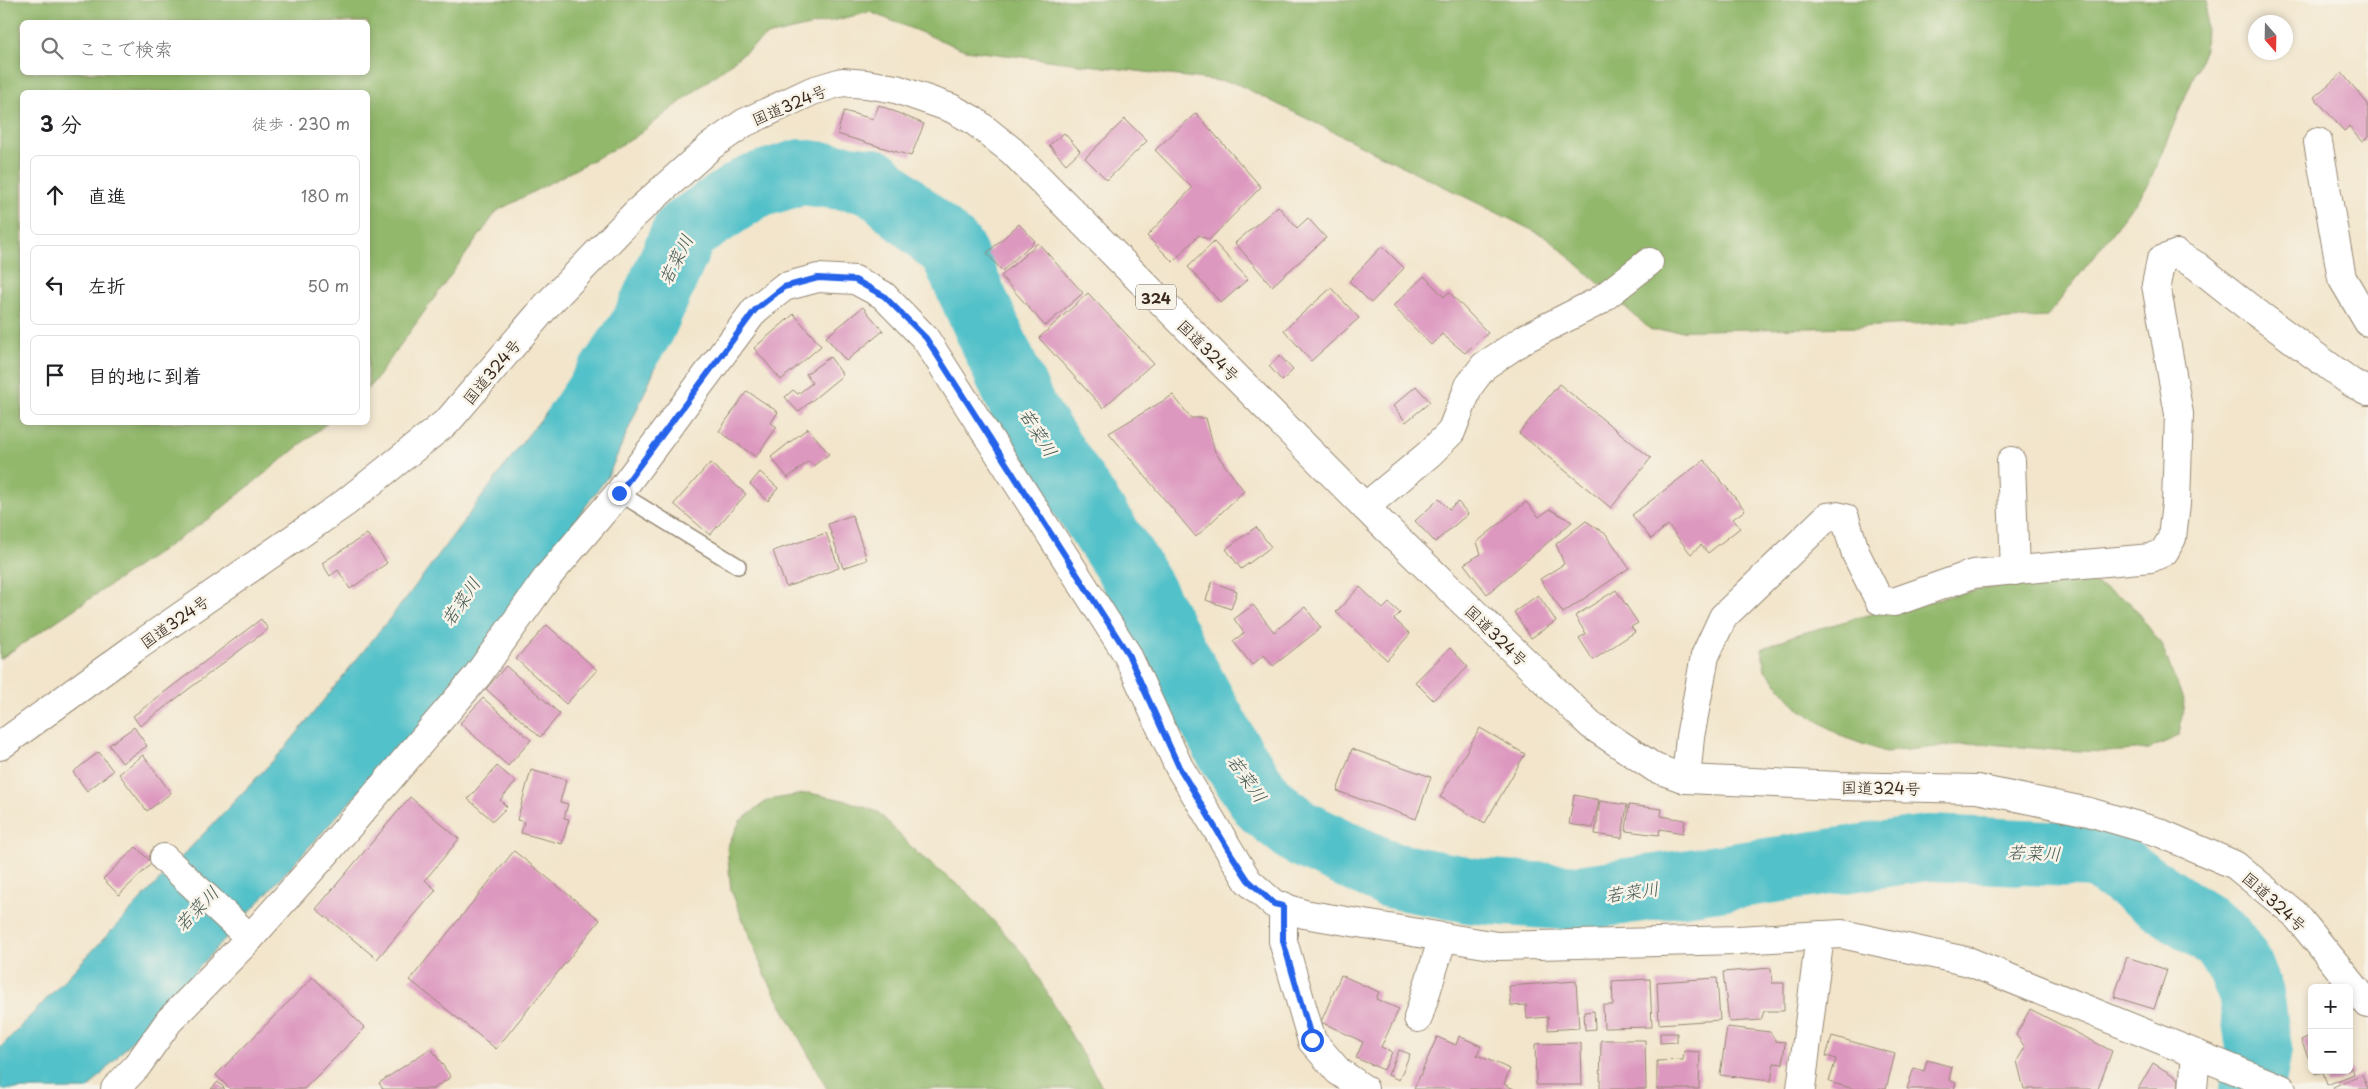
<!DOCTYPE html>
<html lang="ja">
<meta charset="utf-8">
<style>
:root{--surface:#fff;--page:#f2f2f2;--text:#202124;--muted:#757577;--line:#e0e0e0}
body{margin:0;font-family:"Playpen Sans","Klee One",sans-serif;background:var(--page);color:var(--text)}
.controls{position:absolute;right:15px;bottom:15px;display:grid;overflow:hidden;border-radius:8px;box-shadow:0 2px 8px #0003}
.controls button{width:45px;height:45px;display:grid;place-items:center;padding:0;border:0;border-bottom:1px solid var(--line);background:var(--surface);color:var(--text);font:25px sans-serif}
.compass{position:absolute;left:2248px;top:15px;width:45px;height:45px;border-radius:50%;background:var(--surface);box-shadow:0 2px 8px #0003;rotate:160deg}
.stop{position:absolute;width:15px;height:15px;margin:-11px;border:4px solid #2563eb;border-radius:50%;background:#fff}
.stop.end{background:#2563eb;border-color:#fff;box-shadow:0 1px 5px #0008}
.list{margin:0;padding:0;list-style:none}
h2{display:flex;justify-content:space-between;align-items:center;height:65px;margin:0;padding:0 20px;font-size:21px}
h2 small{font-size:16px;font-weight:400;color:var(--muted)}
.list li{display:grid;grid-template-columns:32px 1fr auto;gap:15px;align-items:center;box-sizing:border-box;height:80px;margin:0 10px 10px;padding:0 10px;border:1px solid var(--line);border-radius:8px}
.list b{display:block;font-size:19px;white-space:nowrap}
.list em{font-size:16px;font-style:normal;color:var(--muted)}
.icon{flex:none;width:28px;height:28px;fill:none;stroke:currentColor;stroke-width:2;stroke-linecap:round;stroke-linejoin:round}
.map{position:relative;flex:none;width:2368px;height:1089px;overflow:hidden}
.search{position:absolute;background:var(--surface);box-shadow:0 2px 8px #0003;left:20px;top:20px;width:350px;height:55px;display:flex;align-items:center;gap:12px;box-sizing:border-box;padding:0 18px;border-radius:8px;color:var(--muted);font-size:19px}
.panel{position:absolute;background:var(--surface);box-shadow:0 2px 8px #0003;left:20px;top:90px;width:350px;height:335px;border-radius:8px}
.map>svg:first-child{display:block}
.forest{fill:#92b86c;stroke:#667145;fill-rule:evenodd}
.water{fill:#53c1c9;stroke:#477674}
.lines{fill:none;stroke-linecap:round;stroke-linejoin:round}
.river{stroke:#53c1c9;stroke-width:66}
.building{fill:#dd98bf}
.lane-casing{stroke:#968874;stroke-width:18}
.street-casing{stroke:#968874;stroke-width:30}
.highway-casing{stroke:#968874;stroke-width:30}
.lane{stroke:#fff;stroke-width:15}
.street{stroke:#fff;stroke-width:28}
.highway{stroke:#fff;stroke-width:28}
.route{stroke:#2563eb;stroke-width:6}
.labels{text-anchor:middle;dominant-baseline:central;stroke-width:5;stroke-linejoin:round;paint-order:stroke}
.shield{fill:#f7f3e8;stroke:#73665b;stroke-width:1}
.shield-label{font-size:15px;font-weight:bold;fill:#3b2a1e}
.street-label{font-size:16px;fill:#3b2a1e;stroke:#f7f3e8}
.water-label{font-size:18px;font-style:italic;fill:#425751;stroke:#f7f3e8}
</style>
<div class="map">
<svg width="2368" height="1089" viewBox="0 0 2368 1089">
<rect width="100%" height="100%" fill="#f7f3e8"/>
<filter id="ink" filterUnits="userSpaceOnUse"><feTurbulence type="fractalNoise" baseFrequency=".02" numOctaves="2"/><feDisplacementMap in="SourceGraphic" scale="10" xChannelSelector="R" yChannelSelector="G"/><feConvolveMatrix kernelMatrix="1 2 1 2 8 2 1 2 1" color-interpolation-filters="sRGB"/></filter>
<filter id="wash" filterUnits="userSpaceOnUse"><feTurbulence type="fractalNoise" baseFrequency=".0096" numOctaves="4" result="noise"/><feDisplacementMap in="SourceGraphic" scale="20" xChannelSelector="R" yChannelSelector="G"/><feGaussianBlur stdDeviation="1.12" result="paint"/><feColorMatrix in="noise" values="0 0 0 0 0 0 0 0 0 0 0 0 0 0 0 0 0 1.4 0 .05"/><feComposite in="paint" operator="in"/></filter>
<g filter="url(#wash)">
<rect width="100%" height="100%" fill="#f2e5cb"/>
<g class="forest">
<path d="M0,0H2207L2205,49L2148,186L2047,317L1859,327L1652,331L1548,238L1235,83L965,50L870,12L766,36L634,138L497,211L368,390V92H22V422L327,423L211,517L0,659ZM22,22H368V72H22Z"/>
<polygon points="2086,579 2129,601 2161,644 2184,702 2179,736 2149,749 2107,752 2055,750 1978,743 1885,752 1843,737 1798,708 1765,670 1762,649 1792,636 1882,611 2015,582"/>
<polygon points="809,793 848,801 878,812 917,853 968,893 1027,958 1086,1061 1104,1089 827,1089 765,975 731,890 727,848 740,821 768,800"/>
</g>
<polygon class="water" points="609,336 656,366 608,476 443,700 88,1089 0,1089 0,1048 285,748 407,597 528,435"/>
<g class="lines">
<polyline class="river" points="577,424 643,326 685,231 752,187 801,172 873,181 952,250 1024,410 1129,568 1227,748 1264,804 1300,833 1390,875 1475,891 1579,898 1927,848 2097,855 2222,939 2240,966 2251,994 2259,1048 2252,1089"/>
</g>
<g id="blocks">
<g class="building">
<polygon points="2342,73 2368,104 2368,137 2362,142 2349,127 2344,131 2314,97"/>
<polygon points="879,105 924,124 911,156 837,134 844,111 873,119"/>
<polygon points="1196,113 1261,187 1209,240 1199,235 1173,262 1147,236 1192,188 1155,150"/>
<polygon points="1125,119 1147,141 1107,180 1085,158"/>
<polygon points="1064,133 1080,151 1066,164 1049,145"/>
<polygon points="1278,206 1297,228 1308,218 1326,238 1272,286 1235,243"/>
<polygon points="1019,224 1035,241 1002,271 987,253"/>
<polygon points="1214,242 1248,279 1221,303 1188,267"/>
<polygon points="1038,243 1083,293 1045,326 1001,276"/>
<polygon points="1382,246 1404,268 1371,303 1349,281"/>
<polygon points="1424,276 1444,297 1449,292 1488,333 1465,353 1442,334 1431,345 1393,306"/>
<polygon points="1331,288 1359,318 1311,361 1284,330"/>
<polygon points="1088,293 1153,363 1103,408 1039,338"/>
<polygon points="863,307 883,331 846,361 826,337"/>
<polygon points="794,314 821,346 781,380 754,348"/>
<polygon points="1280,356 1293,370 1282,381 1269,366"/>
<polygon points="830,357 843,375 798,412 785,397 793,390 798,394 812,383 806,374"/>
<polygon points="1559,384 1651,458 1611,508 1519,433"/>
<polygon points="1416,386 1430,402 1406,422 1393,406"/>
<polygon points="747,391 778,412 771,423 777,427 756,457 719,431"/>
<polygon points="1173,395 1191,418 1206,418 1215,452 1244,491 1196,537 1109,433"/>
<polygon points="808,428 829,454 813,466 809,461 788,478 771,457"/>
<polygon points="1704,460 1745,510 1733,519 1740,528 1708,553 1701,545 1691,554 1668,525 1651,539 1632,515"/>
<polygon points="710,463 746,494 710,535 674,504"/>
<polygon points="760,472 778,488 768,501 750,484"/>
<polygon points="1439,499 1449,509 1458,502 1468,514 1435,542 1415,521"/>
<polygon points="1526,502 1539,517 1550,509 1572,522 1487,594 1464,564 1481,554 1477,542"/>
<polygon points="852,515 867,560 843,568 828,524"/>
<polygon points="1586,521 1607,535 1629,568 1563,613 1540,579 1564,564 1556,544"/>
<polygon points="1256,527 1271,547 1241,569 1226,549"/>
<polygon points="826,533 839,568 786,587 773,551"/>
<polygon points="367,534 387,563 350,589 338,570 330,576 322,563"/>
<polygon points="1212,582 1237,591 1231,609 1206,600"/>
<polygon points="1360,587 1383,609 1389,603 1400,613 1394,619 1410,634 1387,660 1336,612"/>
<polygon points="1616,590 1638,623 1631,627 1635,632 1593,660 1579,638 1586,634 1575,616"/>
<polygon points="1538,595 1556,621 1531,638 1514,612"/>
<polygon points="1253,605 1274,632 1305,607 1321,628 1273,666 1264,655 1252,665 1233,641 1244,633 1234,619"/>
<polygon points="261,619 268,629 140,726 133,716"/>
<polygon points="547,625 597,670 566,704 516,659"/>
<polygon points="1450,648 1468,667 1433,700 1415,682"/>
<polygon points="506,666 560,714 540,737 486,689"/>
<polygon points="483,698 531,740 508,766 460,723"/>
<polygon points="134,727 147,746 122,763 109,745"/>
<polygon points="1480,728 1525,754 1485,823 1440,797"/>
<polygon points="1352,749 1431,777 1416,819 1337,791"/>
<polygon points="99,752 113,771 87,791 73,772"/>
<polygon points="143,755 171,793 147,811 119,774"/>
<polygon points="497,766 516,782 500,800 507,807 493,821 468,799"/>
<polygon points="531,770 566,780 560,802 568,804 564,818 569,819 562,844 521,833 524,822 517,820"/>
<polygon points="1574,795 1599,800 1593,828 1569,824"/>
<polygon points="410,797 459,839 425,880 436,890 377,959 316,909"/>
<polygon points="1600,801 1627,805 1622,838 1595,834"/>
<polygon points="1629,805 1662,809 1661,816 1685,820 1683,833 1660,829 1659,835 1626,831"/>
<polygon points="136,847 152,863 119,895 103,879"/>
<polygon points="514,851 600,920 496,1049 410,980"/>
<polygon points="2127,957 2167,970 2154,1009 2114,997"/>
<polygon points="1771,968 1772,983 1784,983 1784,1011 1764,1011 1761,1020 1729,1022 1723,972"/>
<polygon points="1341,975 1379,992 1376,999 1399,1009 1381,1047 1392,1052 1384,1070 1356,1058 1363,1042 1321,1022"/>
<polygon points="313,977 365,1028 304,1089 230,1089 216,1075"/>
<polygon points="1717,978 1720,1020 1659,1024 1657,982"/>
<polygon points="1650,979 1652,1027 1604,1028 1603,1005 1613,1005 1612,981"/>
<polygon points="1576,981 1579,1028 1548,1030 1548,1017 1527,1019 1526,1005 1511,1006 1509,986"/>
<polygon points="2030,1009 2112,1051 2098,1089 2024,1089 2017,1061 2025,1047 2016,1035"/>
<polygon points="1594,1011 1595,1029 1585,1030 1584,1012"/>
<polygon points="1727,1027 1770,1032 1776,1041 1785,1042 1783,1064 1774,1063 1771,1081 1720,1075"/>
<polygon points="1660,1033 1677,1033 1677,1042 1660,1043"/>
<polygon points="2312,1035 2312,1066 2301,1040"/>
<polygon points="1459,1036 1481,1046 1477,1055 1510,1069 1504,1084 1514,1089 1414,1089 1437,1037 1456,1045"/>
<polygon points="1832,1036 1895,1054 1886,1089 1854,1089 1829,1082 1836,1059 1826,1056"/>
<polygon points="1601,1040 1645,1040 1646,1089 1600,1089"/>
<polygon points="1581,1043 1582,1085 1536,1085 1535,1044"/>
<polygon points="431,1048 451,1077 433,1089 383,1089 379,1083"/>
<polygon points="1399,1050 1410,1054 1399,1080 1388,1075"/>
<polygon points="1684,1051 1700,1052 1699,1089 1657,1089 1657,1061 1683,1060"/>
<polygon points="1927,1060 1952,1067 1949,1080 1956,1083 1954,1089 1907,1089 1914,1068 1924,1071"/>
<polygon points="2153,1063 2179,1079 2178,1089 2138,1089"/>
<polygon points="2349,1064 2354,1074 2327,1085 2323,1072 2315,1074 2314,1070 2349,1070"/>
<polygon points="2362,1074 2368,1089 2334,1089 2333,1087"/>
<polygon points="218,1082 225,1089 211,1089"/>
</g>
</g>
</g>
<g filter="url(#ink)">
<use href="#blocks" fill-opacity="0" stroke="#968874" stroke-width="1"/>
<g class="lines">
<g class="lane-casing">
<polyline id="lane" points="619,493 738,566"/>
</g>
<g class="street-casing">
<g id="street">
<polyline points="2318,142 2342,278 2368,322"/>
<polyline points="2011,461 2015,571"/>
<polyline points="1365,507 1429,454 1451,432 1469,386 1484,366 1526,338 1599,301 1649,262"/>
<polyline points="1686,779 1690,737 1705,656 1723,617 1827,517 1837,516 1845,518 1856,554 1879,600 1894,602 1973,574 2151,558 2164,552 2172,538 2176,503 2179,414 2156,285 2161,260 2177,254 2197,266 2246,305 2352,383 2368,391"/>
<polyline points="164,858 250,938"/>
<polyline points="1283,906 1283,941 1312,1041 1338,1071 1364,1089"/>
<polyline points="1418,1018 1443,937"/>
<polyline points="115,1089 137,1066 169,1021 250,938 325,854 477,676 549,575 619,493 755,310 784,287 818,278 855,280 883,295 925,338 1127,654 1179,767 1248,881 1274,904 1304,914 1497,946 1738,940 1842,934 1970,962 2282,1089"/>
<polyline points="1801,1089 1820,935"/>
<polyline points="2193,1089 2196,1054"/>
</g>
</g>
<g class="highway-casing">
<polyline id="highway" points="0,746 132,650 345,503 448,421 547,305 635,214 711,146 744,123 812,91 842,82 866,84 896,89 951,108 973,120 1012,151 1381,523 1591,725 1655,768 1686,779 1838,786 1977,789 2089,812 2158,832 2235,865 2295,914 2368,1004"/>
</g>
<use href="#lane" class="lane"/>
<use href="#street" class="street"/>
<use href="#highway" class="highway"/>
</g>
</g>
<g class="lines" filter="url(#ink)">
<polyline class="route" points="619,493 755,310 784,287 818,278 855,280 884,296 926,338 1128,654 1179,767 1231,854 1248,880 1274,904 1283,906 1283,941 1312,1040"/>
</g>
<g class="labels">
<rect class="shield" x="1136" y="284.5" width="40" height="25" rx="4"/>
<g class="shield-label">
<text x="1156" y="297">324</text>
</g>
<g class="street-label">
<text transform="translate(789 104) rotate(-23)">国道324号</text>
<text transform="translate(1209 350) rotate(45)">国道324号</text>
<text transform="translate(491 371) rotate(-50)">国道324号</text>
<text transform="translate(174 621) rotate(-35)">国道324号</text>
<text transform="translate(1497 635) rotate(44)">国道324号</text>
<text transform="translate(1881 787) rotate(1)">国道324号</text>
<text transform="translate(2275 901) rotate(42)">国道324号</text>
</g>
<g class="water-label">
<text transform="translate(675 259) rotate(-63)">若菜川</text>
<text transform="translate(1039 432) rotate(58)">若菜川</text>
<text transform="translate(460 601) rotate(-56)">若菜川</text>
<text transform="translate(1248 778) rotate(55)">若菜川</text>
<text transform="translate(2034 852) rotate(2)">若菜川</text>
<text transform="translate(1632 891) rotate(-8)">若菜川</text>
<text transform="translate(196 908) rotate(-46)">若菜川</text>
</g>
</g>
</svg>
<div class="controls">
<button>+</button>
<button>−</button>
</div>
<svg class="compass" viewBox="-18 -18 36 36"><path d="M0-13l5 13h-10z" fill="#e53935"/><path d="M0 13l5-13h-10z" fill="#757577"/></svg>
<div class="stop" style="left:1312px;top:1040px"></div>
<div class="stop end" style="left:619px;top:493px"></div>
<div class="search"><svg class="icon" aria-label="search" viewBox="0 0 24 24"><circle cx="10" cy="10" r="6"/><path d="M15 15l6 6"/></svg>ここで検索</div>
<section class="panel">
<h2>3 分<small>徒歩 · 230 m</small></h2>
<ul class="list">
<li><svg class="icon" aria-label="ahead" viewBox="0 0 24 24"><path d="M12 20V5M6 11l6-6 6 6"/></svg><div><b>直進</b></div><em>180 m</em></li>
<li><svg class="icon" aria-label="left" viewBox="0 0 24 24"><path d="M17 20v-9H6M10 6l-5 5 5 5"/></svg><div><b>左折</b></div><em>50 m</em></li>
<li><svg class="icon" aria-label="arrive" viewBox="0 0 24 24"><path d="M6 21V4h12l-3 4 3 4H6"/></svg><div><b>目的地に到着</b></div></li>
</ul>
</section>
</div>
